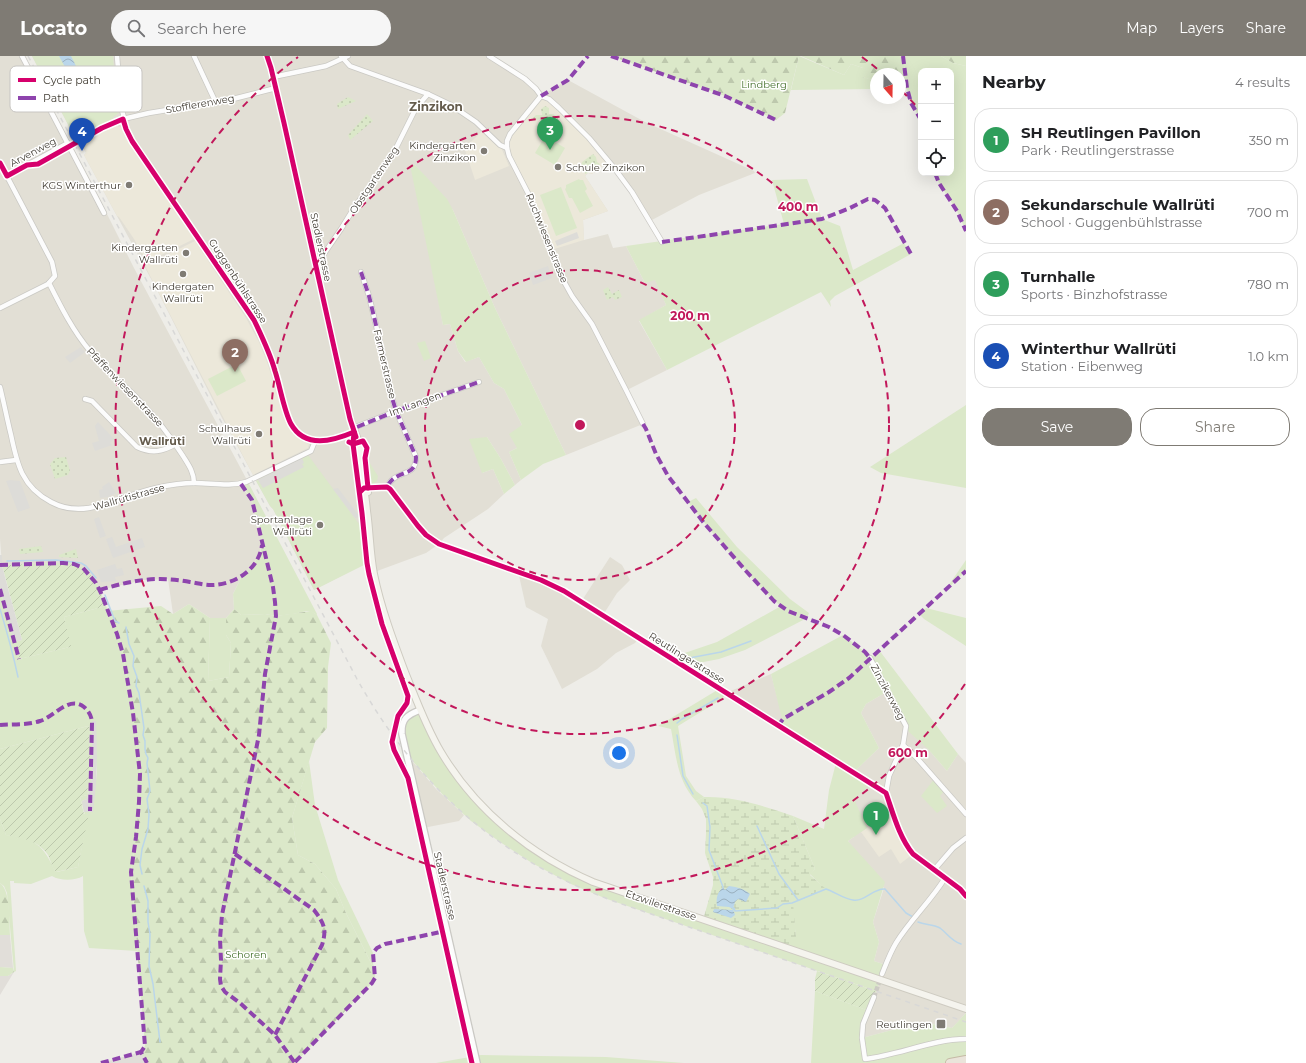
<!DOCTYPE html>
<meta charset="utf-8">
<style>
:root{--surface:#fff;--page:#f6f6f6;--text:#202124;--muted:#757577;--line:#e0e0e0;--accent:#7f7b74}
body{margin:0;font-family:Montserrat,sans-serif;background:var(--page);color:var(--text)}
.controls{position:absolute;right:12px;top:12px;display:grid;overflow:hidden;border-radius:8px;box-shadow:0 4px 16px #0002}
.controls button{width:36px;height:36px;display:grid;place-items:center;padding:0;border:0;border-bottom:1px solid var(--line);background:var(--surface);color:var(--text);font:20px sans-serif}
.compass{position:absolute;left:870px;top:12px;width:36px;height:36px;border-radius:50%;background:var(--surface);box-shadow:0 4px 16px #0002;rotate:160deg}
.you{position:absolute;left:619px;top:697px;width:14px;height:14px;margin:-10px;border:3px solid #fff;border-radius:50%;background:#1a73e8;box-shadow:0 0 0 6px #1a73e833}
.badge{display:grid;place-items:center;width:26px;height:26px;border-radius:50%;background:var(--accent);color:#fff;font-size:13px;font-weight:700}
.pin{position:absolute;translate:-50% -33px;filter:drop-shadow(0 1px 2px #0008)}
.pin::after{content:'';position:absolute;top:21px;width:14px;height:12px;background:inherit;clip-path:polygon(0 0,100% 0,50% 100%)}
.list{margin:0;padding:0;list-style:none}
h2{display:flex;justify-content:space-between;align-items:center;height:52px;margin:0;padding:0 16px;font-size:17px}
h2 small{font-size:13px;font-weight:400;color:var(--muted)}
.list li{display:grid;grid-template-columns:26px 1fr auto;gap:12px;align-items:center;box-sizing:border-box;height:64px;margin:0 8px 8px;padding:0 8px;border:1px solid var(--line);border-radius:16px}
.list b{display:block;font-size:15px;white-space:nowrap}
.list p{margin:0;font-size:13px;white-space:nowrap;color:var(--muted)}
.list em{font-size:13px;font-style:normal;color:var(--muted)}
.actions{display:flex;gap:8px;padding:12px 16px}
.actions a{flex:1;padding:9px 0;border:1px solid var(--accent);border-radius:16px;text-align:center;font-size:14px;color:var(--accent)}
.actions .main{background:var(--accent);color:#fff}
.icon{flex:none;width:22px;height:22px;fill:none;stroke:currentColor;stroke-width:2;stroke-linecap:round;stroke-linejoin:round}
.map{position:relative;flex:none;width:966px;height:1007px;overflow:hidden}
header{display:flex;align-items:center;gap:24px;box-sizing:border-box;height:56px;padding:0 20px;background:var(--accent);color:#fff}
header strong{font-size:19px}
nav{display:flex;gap:22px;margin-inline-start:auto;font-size:14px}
.search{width:280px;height:36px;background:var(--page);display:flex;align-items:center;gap:10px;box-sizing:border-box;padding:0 14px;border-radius:22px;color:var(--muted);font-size:15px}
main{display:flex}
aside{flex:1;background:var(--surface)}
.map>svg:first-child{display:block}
.residential{fill:#e2dfd5}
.industrial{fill:#e1ded9}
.education{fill:#ece8da}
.grass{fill:#dbe8c9;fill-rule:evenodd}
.forest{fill:url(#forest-firs)}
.wetland{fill:url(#wetland-marsh)}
.park{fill:url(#park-dots)}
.garden{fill:url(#garden-furrows)}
.parking{fill:#dddcd8}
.water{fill:url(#water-waves)}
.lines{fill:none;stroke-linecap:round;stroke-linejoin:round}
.stream{stroke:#bad6ea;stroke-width:1.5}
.minor-tunnel{stroke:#cccac4;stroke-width:4.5;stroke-dasharray:4.5 2;stroke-linecap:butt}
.minor-casing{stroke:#cac9c4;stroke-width:6}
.tertiary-casing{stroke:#cac9c4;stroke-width:8}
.secondary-casing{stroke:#cecbc1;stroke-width:8}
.motorway-casing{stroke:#c5baa5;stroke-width:10}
.minor{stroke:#fcfcfc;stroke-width:4.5}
.tertiary{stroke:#fcfcfc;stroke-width:5.5}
.secondary{stroke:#f5f4ee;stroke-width:6}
.motorway{stroke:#eae4da;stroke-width:8}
.rail{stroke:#d8d8d7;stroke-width:1.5;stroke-dasharray:5 5;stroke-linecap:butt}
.quiet{stroke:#8e44ad;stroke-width:4;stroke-dasharray:8 4;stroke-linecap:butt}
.cycleway-casing{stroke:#fff;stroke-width:8}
.cycleway{stroke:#d6006c;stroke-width:5}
.ring{fill:none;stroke:#c2185b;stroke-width:2;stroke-dasharray:7 5}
.poi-dot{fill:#7f7b74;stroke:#fff;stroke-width:1.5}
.labels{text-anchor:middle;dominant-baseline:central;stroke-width:3;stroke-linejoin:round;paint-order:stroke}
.park-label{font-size:10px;fill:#45712c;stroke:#fff}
.street-label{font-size:10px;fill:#433e35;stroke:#fff}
.poi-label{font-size:10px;fill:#433e35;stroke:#fff;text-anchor:end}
.neighbourhood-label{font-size:11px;font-weight:bold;fill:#655c4d;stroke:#fff}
.quarter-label{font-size:12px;font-weight:bold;fill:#655c4d;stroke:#fff}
.key{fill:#fff;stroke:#c7c5c2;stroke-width:1}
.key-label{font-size:11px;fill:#433e35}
.centre{fill:#c2185b;stroke:#fff;stroke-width:2}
.ring-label{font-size:12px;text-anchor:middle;font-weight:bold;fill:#c2185b;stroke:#fff;stroke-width:3;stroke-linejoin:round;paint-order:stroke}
</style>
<header>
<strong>Locato</strong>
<div class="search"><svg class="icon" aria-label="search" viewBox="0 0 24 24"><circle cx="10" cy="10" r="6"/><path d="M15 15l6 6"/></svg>Search here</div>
<nav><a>Map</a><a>Layers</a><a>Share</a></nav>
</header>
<main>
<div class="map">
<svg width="966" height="1007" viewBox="0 0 966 1007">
<defs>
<pattern id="forest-firs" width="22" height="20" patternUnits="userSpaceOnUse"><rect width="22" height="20" fill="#dbe8c9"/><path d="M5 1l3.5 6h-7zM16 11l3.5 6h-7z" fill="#bdc8ad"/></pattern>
<pattern id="wetland-marsh" width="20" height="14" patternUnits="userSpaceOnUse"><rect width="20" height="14" fill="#dbe8c9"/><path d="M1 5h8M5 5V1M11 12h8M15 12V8" fill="none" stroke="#bdc8ad"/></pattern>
<pattern id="park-dots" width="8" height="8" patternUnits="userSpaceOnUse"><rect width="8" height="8" fill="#dbe8c9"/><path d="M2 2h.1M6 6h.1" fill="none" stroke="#bdc8ad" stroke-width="1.8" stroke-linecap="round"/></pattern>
<pattern id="garden-furrows" width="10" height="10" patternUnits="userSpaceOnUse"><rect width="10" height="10" fill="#dbe8c9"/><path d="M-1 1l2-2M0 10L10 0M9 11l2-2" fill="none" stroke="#bdc8ad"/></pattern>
<pattern id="water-waves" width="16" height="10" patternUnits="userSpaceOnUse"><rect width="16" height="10" fill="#bad6ea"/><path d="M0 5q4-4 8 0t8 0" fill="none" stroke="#99afbe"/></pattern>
</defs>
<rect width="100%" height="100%" fill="#eeede8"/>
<g class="residential">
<polygon points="0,0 24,0 88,120 134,212 248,426 245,435 252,444 262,485 262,490 253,510 242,520 233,538 234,553 226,562 210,562 189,548 173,558 168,523 144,524 100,534 96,527 80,510 77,509 57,507 2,509 0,483"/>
<polygon points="32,0 489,0 525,23 541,40 568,24 645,66 754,115 755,117 699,139 650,165 609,105 592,118 588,117 585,120 608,155 583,164 584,184 608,178 613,192 626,190 645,227 655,223 666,249 639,265 667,314 627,334 643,368 566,399 495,252 453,154 415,109 443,269 450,268 458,295 465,306 479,301 494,327 504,333 522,369 517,392 509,396 521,424 515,429 501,403 487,381 482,417 493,413 504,438 488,453 444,482 439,488 426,497 369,518 366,507 314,534 273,453 270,450 222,362 157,234 84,99 86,97 81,87 79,88 72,76"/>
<polygon points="610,501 622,509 630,524 617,537 603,559 639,582 635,587 616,597 597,613 562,633 541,590 548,563 526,551 518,515 541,524 581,546"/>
<polygon points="771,618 783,663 778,670 726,637"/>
<polygon points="888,635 928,693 947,715 958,698 966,707 966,957 952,972 922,966 862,982 863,968 886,909 874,905 879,886 873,866 884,832 848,785 854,781 853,717 879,692 861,657 866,648"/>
<polygon points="407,699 436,733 464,759 459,765 423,772"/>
</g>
<g class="industrial">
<polygon points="0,879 10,879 13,912 0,911"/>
<polygon points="14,916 0,939 0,920 8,920"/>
<polygon points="141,996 147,1007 101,1007"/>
</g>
<g class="education">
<polygon points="541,40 549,43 609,105 592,118 588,117 585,120 608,155 583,164 584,184 551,194 539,163 509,100 507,85"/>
<polygon points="116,68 119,71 120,70 128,85 194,183 147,206 134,183 119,161 117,160 84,99 86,97 82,88 87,85 88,82"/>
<polygon points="484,73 500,89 509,110 475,124 464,91 473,84"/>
<polygon points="195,185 246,262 259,286 268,309 285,364 292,377 302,385 309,388 308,392 253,419 145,210"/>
<polygon points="892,754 903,780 913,798 900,808 891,793 879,801 861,776"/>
</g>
<g class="grass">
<polygon points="32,0 113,0 116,41 119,57 113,61 113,63 88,75 87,73 77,79 74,75 72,76"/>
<polygon points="799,0 844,19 851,8 863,12 863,21 876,25 876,33 791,34"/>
<polygon points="903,0 941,0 953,7 966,10 966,175 957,155 939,127 935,117 951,117 951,15 921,15 921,64 911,47 907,33 900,33 900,31 907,32"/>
<polygon points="545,80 565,92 555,109 535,97"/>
<polygon points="410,109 415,109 447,143 453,154 495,252 566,399 543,408 521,424 509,396 517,392 509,378 522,369 504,333 494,327 479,301 466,306 458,295 450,268 443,269"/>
<polygon points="579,123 580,124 583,124 587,133 585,135 593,150 580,157 572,142 569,142 565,133 566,132 566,129"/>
<polygon points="807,123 822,163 840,170 853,214 904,187 911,198 835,240 830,245 831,251 821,236 667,314 639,264 666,249 655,224 645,227 626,190 784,168 772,124"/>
<polygon points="561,131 577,172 556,180 540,139"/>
<polygon points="425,285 431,302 424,305 417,287"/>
<polygon points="237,308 246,325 217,340 208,323"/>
<polygon points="966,349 966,432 881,417 870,411"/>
<polygon points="487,381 501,403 515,429 504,438 493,413 482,417 469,383"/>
<polygon points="308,399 362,472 366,508 314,534 273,453 270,450 256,425"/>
<polygon points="368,404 376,417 378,420 377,425 373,429 371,428"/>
<polygon points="248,426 317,558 317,559 312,556 307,555 293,558 276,560 265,558 241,559 234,553 233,538 242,520 253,510 261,494 262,485 252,444 241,428"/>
<path d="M696,442L737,491L790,543L809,557L807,562L745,594L719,603L683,610L670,602L717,586L781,550C770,542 761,531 752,522C730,498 708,472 688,446Z"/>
<polygon points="966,504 966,515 944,536"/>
<path d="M0,533L19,603L70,591L64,561L106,550L120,584L123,598L133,657L140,718L139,746L136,781L131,816L137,895L89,892L84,875L83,820C75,825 60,825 52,820L31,828L14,827V825H10L16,915L14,916L7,837L4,830L0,827V763L6,779C35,782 43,789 55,815L57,816L78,811L88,758L85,759L80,741L87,739L90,703L89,671L88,670L0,693ZM92,666L97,716L92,756L82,745L87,743L92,721Z"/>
<polygon points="926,552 966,562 966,590 924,563 919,558"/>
<polygon points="210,562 226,562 226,579 231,587 229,621 208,625"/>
<polygon points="843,579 865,596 870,602 879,594 958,698 947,715 928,693 909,676 888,635 866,648 861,657 879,692 853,717 871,728 854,743 867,772 848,785 885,826 873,866 879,886 874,905 886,909 876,935 607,843 571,828 532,807 500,786 471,765 443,739 407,699 402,678 408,660 420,654 441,696 491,759 564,813 703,864 796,881 792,847 825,833 810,818 815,813 793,760 824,773 829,734 836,707 778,670 782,663 771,618"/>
<path d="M719,633L726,637L722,643L678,670L686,720L696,735L704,741L696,745C677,725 676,699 671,673L658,670Z"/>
<polygon points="309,705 315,749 338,824 373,897 372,903 375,915 345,855 336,833 315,808 298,799 292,762"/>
<polygon points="935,722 945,734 940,740 947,750 937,757 921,740"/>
<polygon points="815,935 869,955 863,969 862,982 922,966 952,972 966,957 966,1007 811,1007"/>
<polygon points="481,999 606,1001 684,1007 436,1007"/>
</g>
<g class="forest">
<polygon points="611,0 799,0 785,57 776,64 725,40"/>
<polygon points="801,0 903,0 907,32 900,31 900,18 876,18 876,25 862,21 863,12 851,8 844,19"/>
<polygon points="941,0 966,0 966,10 953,7"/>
<polygon points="189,548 210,562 208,625 229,621 231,587 226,579 226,562 234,553 241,559 265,558 276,560 311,555 317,559 331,587 328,611 327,672 315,686 292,762 298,799 315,808 336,833 345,855 375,915 375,922 372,927 295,1007 147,1007 141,996 145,990 131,816 136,781 139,746 140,718 133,657 123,598 120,584 107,555 161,550 173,558"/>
<path d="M0,827C11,835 9,866 10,879H0Z"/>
<polygon points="0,911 13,912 14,916 8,920 0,920"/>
</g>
<path class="wetland" d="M704,741C734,740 764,750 793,760L815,813L810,819L826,833L793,847L796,881L792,894L703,864L713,829V821L705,797L706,777V763L702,753L696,745Z"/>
<g class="park">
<polygon points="348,41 356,45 338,53 337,48"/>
<polygon points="545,50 549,52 549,58 552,58 558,61 558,65 550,62 549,65 546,66 542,62 536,64 532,63 536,59 542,59 541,53"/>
<polygon points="367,58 373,65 350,84 348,79"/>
<polygon points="593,98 596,101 597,106 600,108 596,112 593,108 590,112 592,115 585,118 585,113 581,114 580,111 581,110 582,106"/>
<polygon points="608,231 612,238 619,234 622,241 615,244 613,241 607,244 603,234"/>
<polygon points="66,401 70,415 68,419 55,423 50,408 55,402"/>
<polygon points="41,490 43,496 20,498 19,493"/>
<polygon points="76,493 78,502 59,501 59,499"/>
</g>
<g class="garden">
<path d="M57,507C63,507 71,507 77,509C93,514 101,536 106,550L64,561L71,590L70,591L19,603L14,586L22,584L2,509Z"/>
<path d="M88,670L89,671L90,703L87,739L80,741L84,758L89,757L78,811L56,816C52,812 51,805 48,799C39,785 21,781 6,779L0,763V693Z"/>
<polygon points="817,915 876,935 869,955 815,935 815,923"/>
</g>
<g class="parking">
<polygon points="577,176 579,182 557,190 555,185"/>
<polygon points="548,210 552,222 533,229 529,217"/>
<polygon points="81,291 85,296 70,307 65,301"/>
<polygon points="98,366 114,383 110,387 112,389 95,395 92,387 99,385 95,370"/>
<polygon points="302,402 304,407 302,408 304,411 263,432 258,424"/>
<polygon points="10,424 20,425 30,452 18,456 6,425"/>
<polygon points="109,426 116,437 108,441 100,442 99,434 103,433 102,431"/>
<polygon points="338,432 360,461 355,462 333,433"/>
<polygon points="99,461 106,480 100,482 94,463"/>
<polygon points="112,481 116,491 142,482 145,491 113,502 106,483"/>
<polygon points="0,499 2,499 2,509 6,525 22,584 14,586 0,533"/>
<polygon points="115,508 117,513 122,512 124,519 115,521 116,525 101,526 97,514"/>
<polygon points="92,665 96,665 97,701 96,729 93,756 84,756 82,745 87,743 92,721"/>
</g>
<g class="water">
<polygon points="59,0 71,0 79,16 70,20"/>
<path d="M729,830C738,831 744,833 750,838L746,846L738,843L735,846L733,853L729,851L717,850C716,842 717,837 723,831L725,834Z"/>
<polygon points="714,853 733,854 734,856 735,859 731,862 713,856"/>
</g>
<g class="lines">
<g class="stream">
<path d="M53,19C52,21 50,22 50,25L52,27C54,27 56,26 58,27C58,28 59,29 58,30L56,31L54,30C54,28 54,26 53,25L52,23H50V27C56,30 55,23 60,32L61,33L63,30L59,26"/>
<polyline points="7,505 56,504 81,507 86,510 96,522"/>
<polyline points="105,539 115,565 119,567"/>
<path d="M0,553C7,576 13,598 18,621"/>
<polyline points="126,571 129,588 134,600 133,610 137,621 136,630 139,637 144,672 143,679 145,685 145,693 146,698 148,702 147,707 150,735 147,743 149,758 148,773 142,793 140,809 142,818"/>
<polyline points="684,603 721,596 751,585"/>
<polyline points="677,667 682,663 718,642"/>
<polyline points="677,679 683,720 693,738"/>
<polyline points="703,747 707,750 710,771 709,794 723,831"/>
<polyline points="757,770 779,818 798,844"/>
<polyline points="144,830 148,845 148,866 150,878 149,910 153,928 160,986"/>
<path d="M733,854L734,852L735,855L777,852L783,848L792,847L826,833C835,836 844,843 853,844C865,846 873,832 885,833L906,857L913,861"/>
<path d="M918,866C925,869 933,868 940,872C948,878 951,885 961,888"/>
</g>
<polyline class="minor-tunnel" points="874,941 882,918"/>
<g class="minor-casing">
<g id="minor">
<polyline points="22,0 104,157"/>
<path d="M117,0L121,49L127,76L254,264C270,296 279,329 289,363C303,393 329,387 354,376"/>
<polyline points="194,0 216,47"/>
<polyline points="341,0 350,10 428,38 451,49 476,66 500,89 507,92"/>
<polyline points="489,0 525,23 536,33 541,40 549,43 559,52 589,82 615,113 632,136 662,186"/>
<polyline points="273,21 326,10 348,0"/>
<polyline points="541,40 510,78 507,85 507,92 509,100 529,139 562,222 572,240 592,268 626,334 643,368"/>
<polyline points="123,63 149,57 229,44 276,32"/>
<polyline points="0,107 52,206 55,220 48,228 0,252"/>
<polyline points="7,120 68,87"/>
<polyline points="315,205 319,205 341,173 354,152 394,96 416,52 428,38"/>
<path d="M361,216L369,240L381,290L390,335L396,355L416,401C416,423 396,412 387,431"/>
<path d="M49,227C61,251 73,275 90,295C103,312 120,325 135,340C153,358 169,378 183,400C188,408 194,416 194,427"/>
<path d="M0,331C4,347 7,363 11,379C17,408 22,431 51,446C62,452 76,454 89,452C112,448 133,437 156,432C169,429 182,427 195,427C212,427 230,431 246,426L311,395L315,385"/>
<path d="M85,343L92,345L137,391C152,398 162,396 176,388"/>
<polyline points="353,372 396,355 479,326"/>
<polyline points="0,406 16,404"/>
<path d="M366,432L387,431L390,433L418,470L426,479L439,488L541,524L564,535L886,737C893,757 899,781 913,798L960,833L966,840"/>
<polyline points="870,602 906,670 903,689 889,720 886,737"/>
<polyline points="903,689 916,701 966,758"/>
<polyline points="934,814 953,792 966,782"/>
<path d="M882,918C886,908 890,897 896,887C910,864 931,845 945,822"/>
<path d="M874,941L863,968L862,982L865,1003C899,999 933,983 966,983"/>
</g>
</g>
<g class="tertiary-casing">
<path id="tertiary" d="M420,654C407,659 401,663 402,678L477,1007"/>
</g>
<g class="secondary-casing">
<g id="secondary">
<polyline points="267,0 271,12 284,67 350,363 365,402 368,436"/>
<path d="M358,386C360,410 365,432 367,455C370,476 370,498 374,518C381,552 393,584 405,616C416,643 426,671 441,696C476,755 531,799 593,826L966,953"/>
</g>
</g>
<g class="motorway-casing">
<polyline id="motorway" points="950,1007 966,1004"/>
</g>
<use href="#minor" class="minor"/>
<use href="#tertiary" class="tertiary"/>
<use href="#secondary" class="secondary"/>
<use href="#motorway" class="motorway"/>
<path class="rail" d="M28,0L357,623C418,732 501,805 619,847L966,966"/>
<g class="quiet">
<polyline points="611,0 725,40 776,64"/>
<polyline points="903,0 907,32 911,47 921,64"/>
<polyline points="541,40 568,24 588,0"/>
<polyline points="935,117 939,127 957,155 966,175"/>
<polyline points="662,186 822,163 850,152 868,143 875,144 885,152 911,198"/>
<path d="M361,216L369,240L381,290L390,335L396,355L416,401C416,423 396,412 387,431"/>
<polyline points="643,368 646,373 656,398 668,420 704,467 746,515 774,545 788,555 829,571 843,579 865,596 870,602"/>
<polyline points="357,371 396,355 479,326"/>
<polyline points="241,428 252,444 273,531 275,546 276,560 265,618 259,679 222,859 220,883 221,904 220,923 221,930 225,936 240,947 275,979 295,1007"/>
<polyline points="0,509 63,507 74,508 83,512 96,527 101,537 117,578 123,598 133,657 140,718 139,746 136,781 131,816 145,990 141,996 147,1007"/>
<polyline points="0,533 19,603"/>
<path d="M100,534C119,528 140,523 160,523C170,523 180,524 190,526C197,527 204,529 211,529C235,529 259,513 262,489"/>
<path d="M0,669C13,668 28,669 40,665C54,661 69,639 84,651C89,655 92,661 92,667L90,755"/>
<polyline points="778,670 783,663 829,636 849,622 966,515"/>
<path d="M235,798L314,854C324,867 327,873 322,889L275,979"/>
<polyline points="295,1006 372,927 375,922 373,897 377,892 385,888 445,875"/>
<polyline points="101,1007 141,996"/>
</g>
<g class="cycleway-casing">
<g id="cycleway">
<polyline points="267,0 271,12 284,67 350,363 356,381"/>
<path d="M0,107L7,120L27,109L38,108L102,72L123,63L126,73L132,85L254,264C262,281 270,297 275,315C280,330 284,355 291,368C305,393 333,385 354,376"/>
<polyline points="354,376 353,388 362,457 367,507 369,518 382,568 408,640 407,647 398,660 392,686 394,694 408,722 472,1007"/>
<polyline points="349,386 353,388 363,385 367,392 365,402 368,432"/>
<path d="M360,436L364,432L387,431L390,433L418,470L426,479L439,488L541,524L564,535L886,737C893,757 899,781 913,798L960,833L966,840"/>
</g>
</g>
<use href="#cycleway" class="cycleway"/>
</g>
<g class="ring">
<circle cx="580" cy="369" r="155"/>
<circle cx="580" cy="369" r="309"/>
<path d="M965 628A464 464 0 1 1 298 1M862 1A464 464 0 0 1 881 16M902 35A464 464 0 0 1 919 53"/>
</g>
<g class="poi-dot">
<circle cx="484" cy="95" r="4"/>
<circle cx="558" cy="111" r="4"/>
<circle cx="129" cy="129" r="4"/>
<circle cx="186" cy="197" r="4"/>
<circle cx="183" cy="218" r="4"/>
<circle cx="259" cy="378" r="4"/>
<circle cx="320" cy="469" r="4"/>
<rect x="936" y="963" width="10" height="10" rx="2"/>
</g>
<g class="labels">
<g class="park-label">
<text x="764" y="28">Lindberg</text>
<text x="246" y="898">Schoren</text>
</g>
<g class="street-label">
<text transform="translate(200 48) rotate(-10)">Stofflerenweg</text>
<text transform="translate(33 96) rotate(-28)">Arvenweg</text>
<text transform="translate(374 124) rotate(-56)">Obstgartenweg</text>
<text transform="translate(547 182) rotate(68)">Ruchwiesenstrasse</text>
<text transform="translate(321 191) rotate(78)">Stadlerstrasse</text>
<text transform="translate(238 225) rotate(57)">Guggenbühlstrasse</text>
<text transform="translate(385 308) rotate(77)">Farmerstrasse</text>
<text transform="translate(125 331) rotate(46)">Pfaffenwiesenstrasse</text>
<text transform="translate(415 348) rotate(-20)">Im Langen</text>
<text transform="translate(129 441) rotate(-16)">Wallrütistrasse</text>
<text transform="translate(687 602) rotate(32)">Reutlingerstrasse</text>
<text transform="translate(888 636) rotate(62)">Zinzikerweg</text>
<text transform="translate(445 830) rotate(77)">Stadlerstrasse</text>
<text transform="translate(661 849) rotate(19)">Etzwilerstrasse</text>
</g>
<g class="poi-label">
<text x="476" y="89">Kindergarten<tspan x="476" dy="12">Zinzikon</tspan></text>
<text x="566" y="111" text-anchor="start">Schule Zinzikon</text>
<text x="121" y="129">KGS Winterthur</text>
<text x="178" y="191">Kindergarten<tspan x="178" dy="12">Wallrüti</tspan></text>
<text x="183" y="230" text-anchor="middle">Kindergaten<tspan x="183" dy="12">Wallrüti</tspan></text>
<text x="251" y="372">Schulhaus<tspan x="251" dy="12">Wallrüti</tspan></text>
<text x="312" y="463">Sportanlage<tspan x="312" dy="12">Wallrüti</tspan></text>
<text x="932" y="968">Reutlingen</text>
</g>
<g class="neighbourhood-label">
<text x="162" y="385">Wallrüti</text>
</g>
<g class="quarter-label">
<text x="436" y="50">Zinzikon</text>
</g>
</g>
<rect x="10" y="10" width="132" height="46" rx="6" class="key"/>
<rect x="18" y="22" width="18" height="4" fill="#d6006c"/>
<rect x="18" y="40" width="18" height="4" fill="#8e44ad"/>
<g class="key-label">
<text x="43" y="28">Cycle path</text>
<text x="43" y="46">Path</text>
</g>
<circle cx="580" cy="369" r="6" class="centre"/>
<g class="ring-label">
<text x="798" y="155">400 m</text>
<text x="690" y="264">200 m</text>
<text x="908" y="701">600 m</text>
</g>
</svg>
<div class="controls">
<button>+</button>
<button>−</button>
<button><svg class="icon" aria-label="locate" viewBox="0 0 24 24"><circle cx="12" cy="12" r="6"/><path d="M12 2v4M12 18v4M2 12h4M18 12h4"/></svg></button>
</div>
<svg class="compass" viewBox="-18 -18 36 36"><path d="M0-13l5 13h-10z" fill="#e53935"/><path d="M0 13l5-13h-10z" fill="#757577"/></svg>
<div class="you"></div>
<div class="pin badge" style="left:876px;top:779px;background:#2e9e5b">1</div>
<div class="pin badge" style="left:235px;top:316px;background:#8d6e63">2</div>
<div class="pin badge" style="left:550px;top:94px;background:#2e9e5b">3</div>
<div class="pin badge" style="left:82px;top:95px;background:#1a4fb4">4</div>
</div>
<aside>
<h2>Nearby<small>4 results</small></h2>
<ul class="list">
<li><span class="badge" style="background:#2e9e5b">1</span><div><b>SH Reutlingen Pavillon</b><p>Park · Reutlingerstrasse</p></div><em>350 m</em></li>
<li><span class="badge" style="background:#8d6e63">2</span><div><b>Sekundarschule Wallrüti</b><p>School · Guggenbühlstrasse</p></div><em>700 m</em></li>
<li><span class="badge" style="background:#2e9e5b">3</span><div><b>Turnhalle</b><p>Sports · Binzhofstrasse</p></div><em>780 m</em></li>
<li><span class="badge" style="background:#1a4fb4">4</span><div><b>Winterthur Wallrüti</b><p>Station · Eibenweg</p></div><em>1.0 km</em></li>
</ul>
<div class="actions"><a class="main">Save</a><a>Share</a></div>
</aside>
</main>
